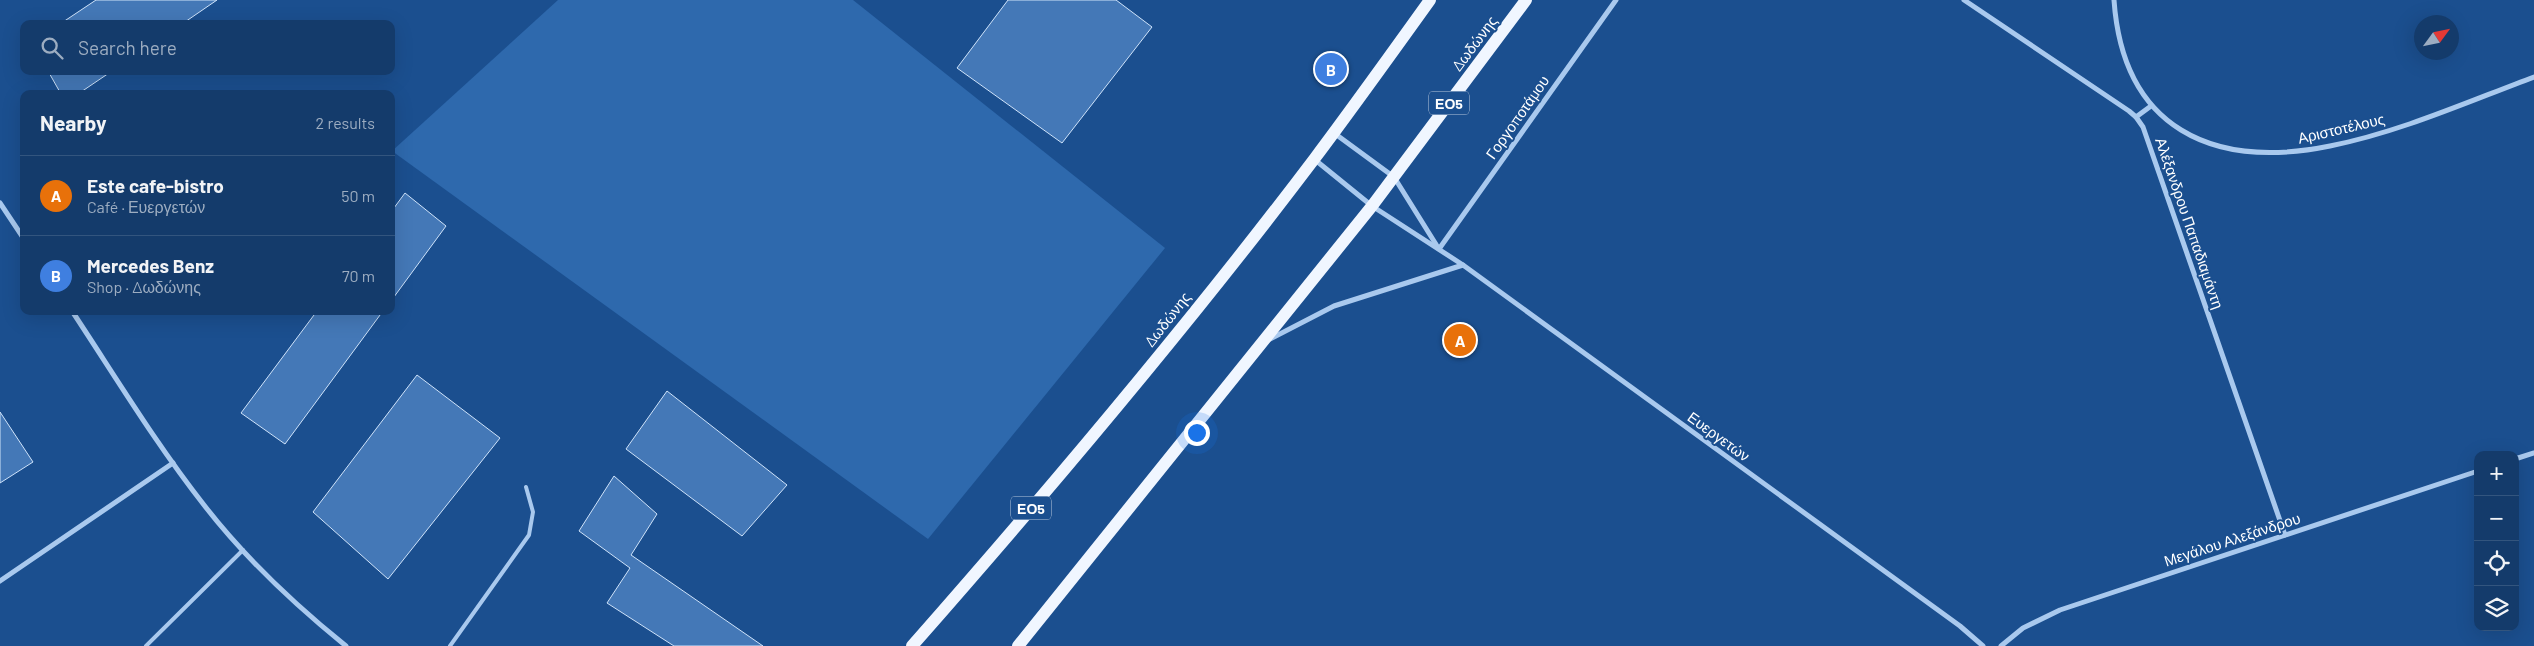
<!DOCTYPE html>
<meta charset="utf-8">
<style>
:root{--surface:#143b6b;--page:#1d4271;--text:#f1f3f6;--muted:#9dadc1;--line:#33557e;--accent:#ffd166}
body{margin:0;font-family:Barlow,sans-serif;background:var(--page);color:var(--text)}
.controls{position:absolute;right:15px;bottom:15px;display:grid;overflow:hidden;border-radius:10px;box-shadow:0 5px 20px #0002}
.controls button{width:45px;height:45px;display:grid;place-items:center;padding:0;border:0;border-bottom:1px solid var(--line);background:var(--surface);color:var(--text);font:25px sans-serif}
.compass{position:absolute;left:2414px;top:15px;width:45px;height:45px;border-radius:50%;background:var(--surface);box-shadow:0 5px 20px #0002;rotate:57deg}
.you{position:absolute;left:1196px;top:432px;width:18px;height:18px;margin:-12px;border:4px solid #fff;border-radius:50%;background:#1a73e8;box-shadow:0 0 0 8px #1a73e833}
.badge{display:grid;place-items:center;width:32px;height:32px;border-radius:50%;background:var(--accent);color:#fff;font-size:16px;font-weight:700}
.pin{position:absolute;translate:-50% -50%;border:2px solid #fff;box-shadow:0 1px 5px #0006}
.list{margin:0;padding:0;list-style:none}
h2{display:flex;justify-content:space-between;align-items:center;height:65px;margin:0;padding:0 20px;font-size:21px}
h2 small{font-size:16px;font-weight:400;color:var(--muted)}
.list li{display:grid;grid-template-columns:32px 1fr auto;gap:15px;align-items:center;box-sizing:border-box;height:80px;padding:0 20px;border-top:1px solid var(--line)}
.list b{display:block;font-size:19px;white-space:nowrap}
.list p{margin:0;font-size:16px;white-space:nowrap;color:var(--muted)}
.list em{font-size:16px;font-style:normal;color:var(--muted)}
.icon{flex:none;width:28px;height:28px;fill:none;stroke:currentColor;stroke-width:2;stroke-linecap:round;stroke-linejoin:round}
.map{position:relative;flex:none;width:2534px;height:646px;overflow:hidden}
.search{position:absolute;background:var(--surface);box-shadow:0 5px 20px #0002;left:20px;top:20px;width:375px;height:55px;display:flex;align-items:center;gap:12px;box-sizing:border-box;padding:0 18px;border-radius:10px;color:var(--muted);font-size:19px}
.panel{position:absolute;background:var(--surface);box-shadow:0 5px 20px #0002;left:20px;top:90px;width:375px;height:225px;border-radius:10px}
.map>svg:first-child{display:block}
.green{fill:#2e69ad}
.building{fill:#4478b7;stroke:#cfe3fa}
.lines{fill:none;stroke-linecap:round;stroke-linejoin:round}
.service{stroke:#a9c9ee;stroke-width:4}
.minor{stroke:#a9c9ee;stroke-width:5}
.primary{stroke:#f0f6ff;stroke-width:12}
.labels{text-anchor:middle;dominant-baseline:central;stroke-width:4;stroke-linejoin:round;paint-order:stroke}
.shield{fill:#1b4f8f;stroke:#bbcadd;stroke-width:1}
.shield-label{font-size:14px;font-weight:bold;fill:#fff}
.street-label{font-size:15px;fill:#fff;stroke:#1b4f8f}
</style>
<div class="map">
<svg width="2534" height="646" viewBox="0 0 2534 646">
<rect width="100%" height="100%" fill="#1b4f8f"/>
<polygon class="green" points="558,0 853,0 1165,248 928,539 392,151"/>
<g class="building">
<polygon points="96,0 217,0 182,24 60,24"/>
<polygon points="1008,0 1116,0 1152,27 1062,143 957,68"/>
<polygon points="48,71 112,71 78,94 61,94"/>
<polygon points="405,193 446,226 391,301 391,212"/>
<polygon points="317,311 383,311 285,444 241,413"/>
<polygon points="417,375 500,438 388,579 313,512"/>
<polygon points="667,391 787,485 742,536 626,449"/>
<polygon points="0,412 33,462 0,483"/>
<polygon points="614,476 657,514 631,555 763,646 674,646 607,603 630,568 579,531"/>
</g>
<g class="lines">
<g class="service">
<polyline points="146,646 243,550"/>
<polyline points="450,646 529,535 533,512 526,487"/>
</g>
<g class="minor">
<polyline points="1964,0 2129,111 2136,117 2143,127 2285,535"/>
<path d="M2114,0C2123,128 2212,170 2330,146C2400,132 2467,102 2534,77"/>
<polyline points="2136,117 2151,106"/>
<polyline points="1334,133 1394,177 1437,246"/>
<polyline points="1314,159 1372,206 1463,265 1960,626 1983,646"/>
<polyline points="0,203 24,239"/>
<polyline points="1439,249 1616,0"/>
<path d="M72,311C115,376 156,444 204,505C245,558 294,604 346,646"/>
<polyline points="1270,339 1334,306 1463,265"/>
<polyline points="2515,459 2534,453"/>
<polyline points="0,581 173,463"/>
<polyline points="2001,646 2023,628 2060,610 2478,471"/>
</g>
<g class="primary">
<path d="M912,646C1051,488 1188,326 1315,158C1354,106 1392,53 1430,0"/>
<polyline points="1018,646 1372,206 1526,0"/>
</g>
</g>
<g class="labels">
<g class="shield">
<rect x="1429" y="91.5" width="40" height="23" rx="4"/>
<rect x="1011" y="496.5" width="40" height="23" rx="4"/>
</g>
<g class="shield-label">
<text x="1449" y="103">ΕΟ5</text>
<text x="1031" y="508">ΕΟ5</text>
</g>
<g class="street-label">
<text transform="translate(1474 43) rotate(-53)">Δωδώνης</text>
<text transform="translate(1517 117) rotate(-55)">Γοργοποτάμου</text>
<text transform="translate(2341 128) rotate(-13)">Αριστοτέλους</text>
<text transform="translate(2190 223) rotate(71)">Αλέξανδρου Παπαδιαμάντη</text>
<text transform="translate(1167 319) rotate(-52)">Δωδώνης</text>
<text transform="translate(1719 436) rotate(36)">Ευεργετών</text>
<text transform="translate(2232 539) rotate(-18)">Μεγάλου Αλεξάνδρου</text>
</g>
</g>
</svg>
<div class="controls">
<button>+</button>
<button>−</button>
<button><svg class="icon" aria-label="locate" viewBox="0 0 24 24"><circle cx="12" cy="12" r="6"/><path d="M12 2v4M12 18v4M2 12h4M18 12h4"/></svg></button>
<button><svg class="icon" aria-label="layers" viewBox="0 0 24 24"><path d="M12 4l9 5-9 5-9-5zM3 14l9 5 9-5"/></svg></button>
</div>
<svg class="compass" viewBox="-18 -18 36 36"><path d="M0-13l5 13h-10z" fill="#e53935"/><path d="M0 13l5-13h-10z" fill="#9dadc1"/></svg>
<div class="you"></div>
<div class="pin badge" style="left:1460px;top:340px;background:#e8710a">A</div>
<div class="pin badge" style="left:1331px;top:69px;background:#3f7fe0">B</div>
<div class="search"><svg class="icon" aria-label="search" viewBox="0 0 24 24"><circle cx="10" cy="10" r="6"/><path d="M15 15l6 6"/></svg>Search here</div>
<section class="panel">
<h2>Nearby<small>2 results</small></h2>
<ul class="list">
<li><span class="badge" style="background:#e8710a">A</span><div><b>Este cafe-bistro</b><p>Café · Ευεργετών</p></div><em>50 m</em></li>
<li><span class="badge" style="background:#3f7fe0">B</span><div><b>Mercedes Benz</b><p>Shop · Δωδώνης</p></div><em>70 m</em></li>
</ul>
</section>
</div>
